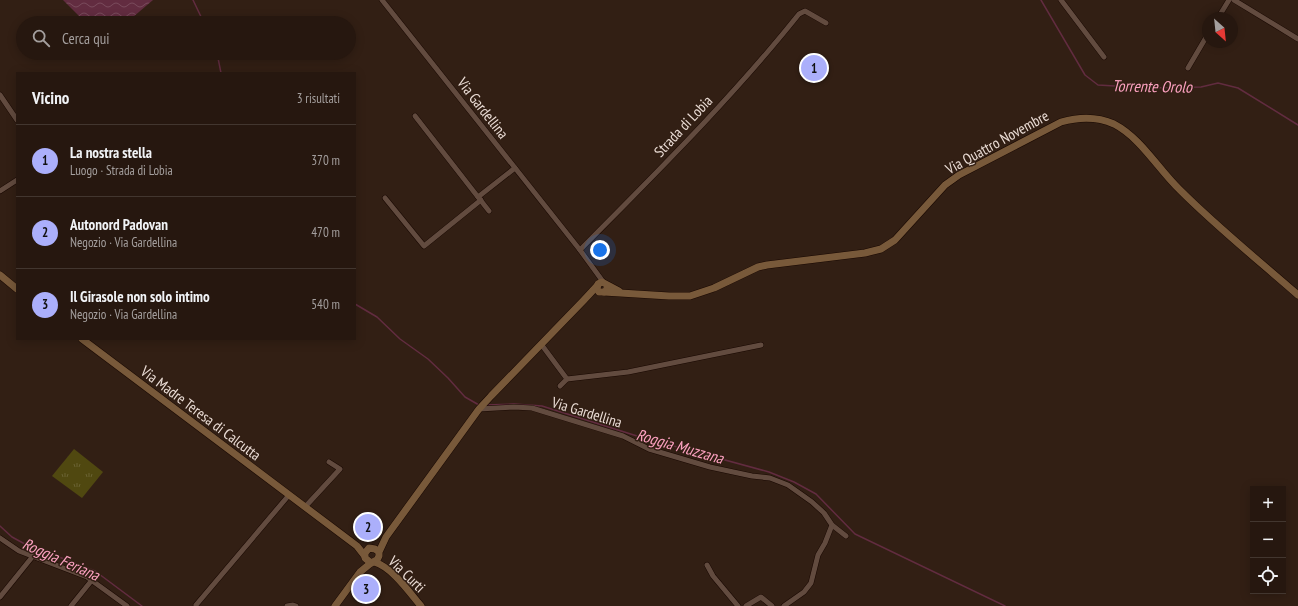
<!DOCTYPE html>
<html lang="it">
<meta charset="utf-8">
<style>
:root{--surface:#26170f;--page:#32241d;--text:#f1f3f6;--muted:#a49f9e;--line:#42362f;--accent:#abaffb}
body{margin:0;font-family:"PT Sans Narrow",sans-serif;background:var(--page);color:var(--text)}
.controls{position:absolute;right:12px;bottom:12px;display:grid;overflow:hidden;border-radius:0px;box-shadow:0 2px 10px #0003}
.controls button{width:36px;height:36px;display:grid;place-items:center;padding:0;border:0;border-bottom:1px solid var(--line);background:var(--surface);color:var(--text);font:20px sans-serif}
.compass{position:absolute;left:1202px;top:12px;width:36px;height:36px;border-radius:50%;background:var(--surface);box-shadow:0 2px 10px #0003;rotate:153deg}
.you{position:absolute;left:600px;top:250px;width:14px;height:14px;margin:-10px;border:3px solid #fff;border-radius:50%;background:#1a73e8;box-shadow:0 0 0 6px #1a73e833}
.badge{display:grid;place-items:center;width:26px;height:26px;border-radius:50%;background:var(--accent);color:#111;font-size:13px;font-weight:700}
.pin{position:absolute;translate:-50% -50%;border:2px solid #fff;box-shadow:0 1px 4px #0006}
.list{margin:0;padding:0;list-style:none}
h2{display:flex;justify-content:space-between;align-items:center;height:52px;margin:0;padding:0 16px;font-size:17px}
h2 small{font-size:13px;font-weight:400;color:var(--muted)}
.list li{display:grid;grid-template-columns:26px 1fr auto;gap:12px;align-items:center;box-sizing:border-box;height:72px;padding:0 16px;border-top:1px solid var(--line)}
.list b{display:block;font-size:15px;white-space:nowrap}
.list p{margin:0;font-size:13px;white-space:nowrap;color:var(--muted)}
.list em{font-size:13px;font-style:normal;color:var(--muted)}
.icon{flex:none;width:22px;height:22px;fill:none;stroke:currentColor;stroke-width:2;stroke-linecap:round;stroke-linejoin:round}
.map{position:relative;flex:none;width:1298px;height:606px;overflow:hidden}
.search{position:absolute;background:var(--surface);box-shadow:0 2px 10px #0003;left:16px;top:16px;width:340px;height:44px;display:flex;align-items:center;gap:10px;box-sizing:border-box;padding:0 14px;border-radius:22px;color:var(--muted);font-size:15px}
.panel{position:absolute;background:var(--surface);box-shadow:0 2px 10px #0003;left:16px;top:72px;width:340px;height:268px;border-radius:0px}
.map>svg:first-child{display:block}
.park{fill:url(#park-tufts)}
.water{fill:url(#water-waves)}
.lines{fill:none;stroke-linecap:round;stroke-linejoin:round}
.stream{stroke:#622c40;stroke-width:1.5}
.street-casing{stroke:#190802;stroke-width:6}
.secondary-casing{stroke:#190802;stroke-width:8}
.street{stroke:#624b3f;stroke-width:5}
.secondary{stroke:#78593a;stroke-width:7}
.labels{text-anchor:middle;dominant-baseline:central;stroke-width:3;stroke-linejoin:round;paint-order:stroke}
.street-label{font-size:15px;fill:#ebddd6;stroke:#321f14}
.water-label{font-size:16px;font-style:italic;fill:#fca1c0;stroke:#321f14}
</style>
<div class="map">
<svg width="1298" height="606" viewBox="0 0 1298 606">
<defs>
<pattern id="park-tufts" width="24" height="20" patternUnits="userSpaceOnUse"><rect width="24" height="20" fill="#504810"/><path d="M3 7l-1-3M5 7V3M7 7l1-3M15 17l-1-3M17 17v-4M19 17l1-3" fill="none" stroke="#696232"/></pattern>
<pattern id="water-waves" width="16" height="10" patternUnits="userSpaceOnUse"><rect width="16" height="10" fill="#622c40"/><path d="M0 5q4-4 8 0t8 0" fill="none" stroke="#794a5b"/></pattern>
</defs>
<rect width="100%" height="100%" fill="#321f14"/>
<polygon class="park" points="74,449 103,472 82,498 52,476"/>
<polygon class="water" points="63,0 153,0 126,23 86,23"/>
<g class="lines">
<g class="stream">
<polyline points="193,0 204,23"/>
<polyline points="1041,0 1085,75 1098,85 1149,88 1201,87 1218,83 1238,88 1298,125"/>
<polyline points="217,53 221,73"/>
<polyline points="355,304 377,317 400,339 428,359 448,378 465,397 479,405"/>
<polyline points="485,405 514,404 542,406 637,436 769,472 794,482 816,494 855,534 1005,606"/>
<polyline points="0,526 12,537 23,543 95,571 142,606"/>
</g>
<g class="street-casing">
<g id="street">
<polyline points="382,0 580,250 604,283"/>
<polyline points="1061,0 1104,57"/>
<polyline points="1234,0 1298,39"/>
<polyline points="1218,18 1229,0"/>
<polyline points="1188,68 1208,34"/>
<polyline points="0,95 17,120"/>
<polyline points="415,116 478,197"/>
<polyline points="0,191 17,180"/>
<polyline points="385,198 424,246 481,200"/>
<polyline points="489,211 478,197 515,168"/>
<path d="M580,250C655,174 732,98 799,14L805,11L826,23"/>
<polyline points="541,344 567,379 560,386"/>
<polyline points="567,379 628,372 761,345"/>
<polyline points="479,409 514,407 532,408 623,436 649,449 710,467 752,476 770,478 788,485 812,502 824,513 832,525 846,536"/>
<polyline points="305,507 340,469 329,462"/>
<polyline points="0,538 19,551 87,577 127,606"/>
<polyline points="707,565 713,576 738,606"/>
<polyline points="0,597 33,556"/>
<polyline points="196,605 289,495"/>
<polyline points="71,606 92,580"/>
<polyline points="287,606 293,605 296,606"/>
<polyline points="746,606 761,597 772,606"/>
<polyline points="784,606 804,592 811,583 818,555 825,543 832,525"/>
</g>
</g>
<g class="secondary-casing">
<g id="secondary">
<polyline points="0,275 17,289"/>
<polyline points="607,286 607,290 604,292 599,292 597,289 598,284 602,282 619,291"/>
<path d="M604,292L669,296H690L714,288L758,267L767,265L865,253L881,249L895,240L945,185L959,175L1061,122C1079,117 1096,116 1114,124C1141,138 1158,169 1180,190C1217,227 1258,260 1298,295"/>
<polyline points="82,339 357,546 364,555"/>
<polyline points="379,552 375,549 369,548 365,553 365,558 371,563 377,560 379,556 379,552 386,537 479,409 491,396 584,300 597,286"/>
<path d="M374,562C392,567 409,592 421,606"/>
<polyline points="335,606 360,572 371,563"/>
</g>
</g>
<use href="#street" class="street"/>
<use href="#secondary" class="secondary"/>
</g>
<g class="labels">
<g class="street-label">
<text transform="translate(483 108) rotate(52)">Via Gardellina</text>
<text transform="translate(683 126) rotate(-47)">Strada di Lobia</text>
<text transform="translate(997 142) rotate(-29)">Via Quattro Novembre</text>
<text transform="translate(587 412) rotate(17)">Via Gardellina</text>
<text transform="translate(201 413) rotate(37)">Via Madre Teresa di Calcutta</text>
<text transform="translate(407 574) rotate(44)">Via Curti</text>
</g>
<g class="water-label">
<text transform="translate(1152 86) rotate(1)">Torrente Orolo</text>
<text transform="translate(680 446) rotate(16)">Roggia Muzzana</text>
<text transform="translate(61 559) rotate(24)">Roggia Feriana</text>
</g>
</g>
</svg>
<div class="controls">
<button>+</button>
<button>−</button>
<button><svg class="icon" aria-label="locate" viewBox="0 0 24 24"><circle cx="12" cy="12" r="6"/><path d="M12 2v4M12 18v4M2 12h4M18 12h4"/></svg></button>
</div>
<svg class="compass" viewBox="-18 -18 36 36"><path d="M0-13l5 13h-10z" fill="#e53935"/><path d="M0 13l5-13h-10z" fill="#a49f9e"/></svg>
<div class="you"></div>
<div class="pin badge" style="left:814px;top:68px">1</div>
<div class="pin badge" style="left:368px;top:527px">2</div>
<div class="pin badge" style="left:366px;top:589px">3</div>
<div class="search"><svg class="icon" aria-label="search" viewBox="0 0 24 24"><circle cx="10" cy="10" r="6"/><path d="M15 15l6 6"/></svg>Cerca qui</div>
<section class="panel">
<h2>Vicino<small>3 risultati</small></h2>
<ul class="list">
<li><span class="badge">1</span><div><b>La nostra stella</b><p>Luogo · Strada di Lobia</p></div><em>370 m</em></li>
<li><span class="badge">2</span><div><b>Autonord Padovan</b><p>Negozio · Via Gardellina</p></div><em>470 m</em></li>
<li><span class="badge">3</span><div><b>Il Girasole non solo intimo</b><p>Negozio · Via Gardellina</p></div><em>540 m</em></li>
</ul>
</section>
</div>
